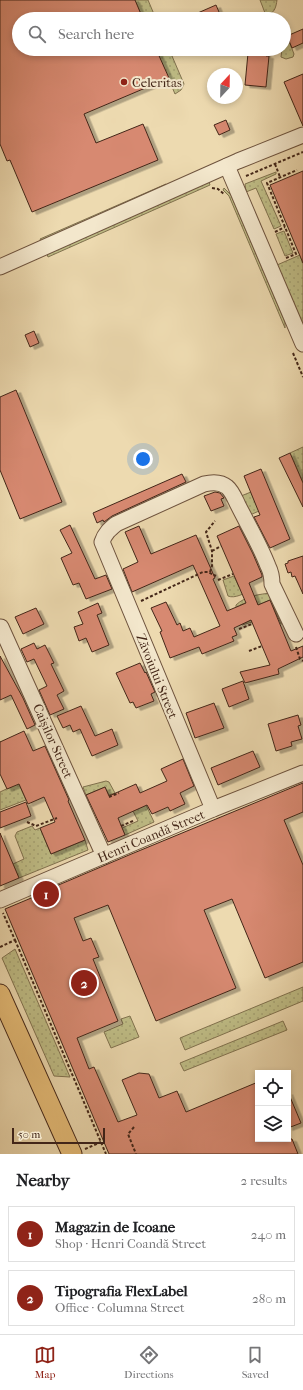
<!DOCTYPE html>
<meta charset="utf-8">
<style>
:root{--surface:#fff;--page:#f2f2f2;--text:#202124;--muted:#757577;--line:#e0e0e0;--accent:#8f2418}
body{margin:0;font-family:"IM FELL French Canon",serif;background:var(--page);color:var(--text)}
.controls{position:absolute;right:12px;bottom:12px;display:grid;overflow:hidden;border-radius:0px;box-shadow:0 2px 6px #0003}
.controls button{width:36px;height:36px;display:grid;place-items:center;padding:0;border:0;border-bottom:1px solid var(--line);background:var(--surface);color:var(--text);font:20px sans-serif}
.compass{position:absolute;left:207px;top:68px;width:36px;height:36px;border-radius:50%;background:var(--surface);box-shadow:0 2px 6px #0003;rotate:22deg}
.scale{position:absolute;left:12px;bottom:10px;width:93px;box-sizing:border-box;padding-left:4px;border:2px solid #432618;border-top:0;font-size:11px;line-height:14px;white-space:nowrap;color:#432618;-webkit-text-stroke:3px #f3e7cc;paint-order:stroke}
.you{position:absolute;left:143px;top:459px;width:14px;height:14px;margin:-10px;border:3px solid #fff;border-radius:50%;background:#1a73e8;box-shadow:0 0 0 6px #1a73e833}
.badge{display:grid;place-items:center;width:26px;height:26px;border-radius:50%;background:var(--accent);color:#fff;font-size:13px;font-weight:700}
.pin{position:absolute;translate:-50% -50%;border:2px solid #fff;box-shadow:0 1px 4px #0006}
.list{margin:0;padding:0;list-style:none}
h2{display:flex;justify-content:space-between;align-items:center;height:52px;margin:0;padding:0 16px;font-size:17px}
h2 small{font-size:13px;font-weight:400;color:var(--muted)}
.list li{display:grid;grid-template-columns:26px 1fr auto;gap:12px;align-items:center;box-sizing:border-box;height:56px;margin:0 8px 8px;padding:0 8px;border:1px solid var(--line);border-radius:0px}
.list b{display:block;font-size:15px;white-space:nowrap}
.list p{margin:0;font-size:13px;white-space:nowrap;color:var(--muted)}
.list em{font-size:13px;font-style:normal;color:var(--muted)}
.icon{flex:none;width:22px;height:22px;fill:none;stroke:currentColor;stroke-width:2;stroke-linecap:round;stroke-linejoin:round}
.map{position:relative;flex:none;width:303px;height:1154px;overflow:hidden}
.search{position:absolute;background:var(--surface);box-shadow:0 2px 6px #0003;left:12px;right:12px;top:12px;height:44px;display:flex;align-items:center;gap:10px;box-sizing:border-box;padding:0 14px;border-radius:22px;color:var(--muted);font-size:15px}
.sheet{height:180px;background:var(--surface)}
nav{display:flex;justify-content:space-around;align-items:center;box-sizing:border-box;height:56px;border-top:1px solid var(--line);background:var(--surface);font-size:11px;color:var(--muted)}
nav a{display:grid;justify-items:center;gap:2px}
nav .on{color:var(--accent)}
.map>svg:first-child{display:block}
.grass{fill:url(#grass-dots);stroke:#81724f}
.building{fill:#d78971;stroke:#432618;filter:url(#shadow)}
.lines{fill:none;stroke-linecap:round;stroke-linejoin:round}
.minor-casing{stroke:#6e533e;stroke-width:17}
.major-casing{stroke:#432618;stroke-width:21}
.path{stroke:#432618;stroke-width:2;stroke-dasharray:3 2;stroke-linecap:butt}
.minor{stroke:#f3e7cc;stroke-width:15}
.major{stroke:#e6bd78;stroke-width:19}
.poi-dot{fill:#8f2418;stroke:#f3e7cc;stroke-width:1.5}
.labels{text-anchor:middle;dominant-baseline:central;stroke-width:4;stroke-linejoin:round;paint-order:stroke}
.poi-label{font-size:13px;fill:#432618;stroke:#f3e7cc;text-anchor:start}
.street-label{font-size:13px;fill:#432618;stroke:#f3e7cc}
</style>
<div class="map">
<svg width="303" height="1154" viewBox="0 0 303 1154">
<defs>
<pattern id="grass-dots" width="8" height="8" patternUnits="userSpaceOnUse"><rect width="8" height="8" fill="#bfbd86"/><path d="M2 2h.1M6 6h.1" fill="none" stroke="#a5a273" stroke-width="1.8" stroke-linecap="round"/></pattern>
<filter id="shadow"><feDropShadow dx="4.5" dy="2.5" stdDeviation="0" flood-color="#0004"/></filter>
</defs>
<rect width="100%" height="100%" fill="#eddab0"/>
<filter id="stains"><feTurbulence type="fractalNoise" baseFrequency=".005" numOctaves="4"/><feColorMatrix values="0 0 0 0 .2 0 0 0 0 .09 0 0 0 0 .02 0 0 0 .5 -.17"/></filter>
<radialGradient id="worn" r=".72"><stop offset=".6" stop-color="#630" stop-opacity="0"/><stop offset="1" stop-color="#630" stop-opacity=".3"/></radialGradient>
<g class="grass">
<polygon points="135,0 148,0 156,19 143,19"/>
<path d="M260,0H277C276,7 275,12 268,15L265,13Z"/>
<polygon points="287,36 294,54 293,57 286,59 281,57 282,49 284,49 284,37"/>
<polygon points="156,49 169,49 184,84 181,90 175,94"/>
<polygon points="276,172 276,174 261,181 281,226 274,229 256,188 246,192 245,184"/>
<polygon points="209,182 210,185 48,257 47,254"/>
<polygon points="166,184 168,186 41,241 40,239"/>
<polygon points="224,188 231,195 285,322 285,328 229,196 223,190"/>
<polygon points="284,231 293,253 285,256 276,234"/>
<polygon points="300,255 303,264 303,326 277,265"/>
<polygon points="303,447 303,483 290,453"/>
<polygon points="251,492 259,511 250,515 241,496"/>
<path d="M234,576L239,587L248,583L251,590C245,593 235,599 228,596L223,580Z"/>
<path d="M272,593L287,622L281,624L270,600L258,605L255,599L240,605L243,611V624L251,620L252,622L242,625C237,620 236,612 236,605C245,596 260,594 272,593Z"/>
<polygon points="0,741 26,800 0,810 0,792 17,784 0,744"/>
<polygon points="106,781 109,782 115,793 109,795 105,787 86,795 83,787"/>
<polygon points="146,805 154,822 125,835 122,828 138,821 133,811"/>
<polygon points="32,826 35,830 40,828 51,854 85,840 88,850 19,878 13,864 24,859 15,836 17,832"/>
<polygon points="15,949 70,1077 54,1076 2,958"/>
<polygon points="303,987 303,1001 185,1050 180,1038"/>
<polygon points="130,1016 139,1037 111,1048 104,1032 123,1024 121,1019"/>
<polygon points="283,1021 287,1030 184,1071 180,1063"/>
</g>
<g class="building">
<polygon points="0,0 135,0 143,19 19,19 19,49 156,49 169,78 84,114 96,143 143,124 158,160 32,212 10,160 7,161 0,144"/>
<polygon points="216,5 222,19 184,19"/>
<polygon points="303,29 303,43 292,48 287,36"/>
<polygon points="250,50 266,52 266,56 269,56 266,87 245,85 248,53 249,53"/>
<polygon points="303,74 303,126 284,82"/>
<polygon points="226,120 230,130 219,135 214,125"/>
<polygon points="303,171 303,263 270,185"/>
<polygon points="34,331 39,343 30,347 25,335"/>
<polygon points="16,390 62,502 20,519 0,470 0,397"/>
<polygon points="290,453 303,483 303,507 279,458"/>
<polygon points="261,469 290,539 270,548 254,517 260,515 244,476"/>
<polygon points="182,474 186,482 112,516 104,522 103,520 97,523 93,513"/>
<polygon points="215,492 220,493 224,498 221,499 224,506 211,511 204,496"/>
<polygon points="70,525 95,579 106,575 112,589 86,599 79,583 73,585 61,558 72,553 60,530"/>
<polygon points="139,526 151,554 196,535 215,578 213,579 227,611 246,603 217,536 239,526 253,554 262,575 262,577 249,583 258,605 270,600 291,651 303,646 303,657 278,669 279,674 245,683 240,672 270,665 251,620 234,628 237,635 232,637 234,641 202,654 199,647 170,658 160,632 162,631 151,608 166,602 177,625 180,623 183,631 190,628 194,637 220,626 193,565 132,592 123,569 138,562 125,532"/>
<polygon points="303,556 303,594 295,576 292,577 291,572 288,573 285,564 288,563 288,561"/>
<polygon points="98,603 102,613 97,615 109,645 92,652 86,638 79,641 74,627 83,624 78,612"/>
<polygon points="36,608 44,624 23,634 15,617"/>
<polygon points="34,643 37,649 45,645 54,663 51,664 64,691 57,695 64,709 50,715 39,690 47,686 34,659 27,662 21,649"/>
<polygon points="0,656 23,698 35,725 27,729 11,695 0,700"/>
<polygon points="140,663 145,673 146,672 155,692 151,694 154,701 136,708 133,702 130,703 116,673"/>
<polygon points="243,681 249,699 229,707 222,689"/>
<polygon points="214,703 224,728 195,738 186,713"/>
<polygon points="81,706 95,736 112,729 118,745 92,756 80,729 73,732 70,725 63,728 57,716"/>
<polygon points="298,715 301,725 298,726 302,739 291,742 292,746 276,751 268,724"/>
<polygon points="24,731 33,751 45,746 69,800 68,801 85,840 51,854 40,828 55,822 44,797 28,804 19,784 7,789 0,774 0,742"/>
<polygon points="253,751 260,767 218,785 211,768"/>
<polygon points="183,759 194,786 180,793 185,804 170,811 168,807 152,814 147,805 118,818 125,835 108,842 86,795 105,787 109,796 136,784 140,793 167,781 161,769"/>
<polygon points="303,783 303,812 284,820 303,865 303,962 265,978 232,899 204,910 236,988 156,1021 108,905 74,918 83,941 91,938 99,957 93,959 118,1021 77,1038 89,1069 94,1067 118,1122 137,1115 122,1080 139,1073 149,1074 159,1098 177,1091 186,1112 258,1082 258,1139 292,1139 298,1154 109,1154 5,909 36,896 35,895 129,855"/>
<polygon points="26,802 31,816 0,828 0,812"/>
<polygon points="0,833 19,878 0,886"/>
<polygon points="288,1092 301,1123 288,1128"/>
</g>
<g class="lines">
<g class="minor-casing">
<g id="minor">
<polyline points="227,166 303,344"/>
<polyline points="0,267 238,161 303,135"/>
<polyline points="1,627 104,856"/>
<path d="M213,809L102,542C105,533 110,529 116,524L204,484C212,482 220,481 227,487C232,491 235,499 238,505C248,525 260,545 268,566C271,572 272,578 272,584L296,634"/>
<polyline points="0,900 213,809 303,773"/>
</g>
</g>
<g class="major-casing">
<polyline id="major" points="0,994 72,1154"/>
</g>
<g class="path">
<polyline points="275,164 280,177"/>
<polyline points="246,176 303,152"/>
<polyline points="212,188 218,189 224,194"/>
<polyline points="275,232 285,227"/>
<polyline points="286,258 296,254 267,183 297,170"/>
<polyline points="293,353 303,377"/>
<polyline points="212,551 221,546"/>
<polyline points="210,572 212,566 212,551 206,532 215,521"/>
<polyline points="218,580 233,574"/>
<polyline points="141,601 203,572 208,572 216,576"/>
<polyline points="239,629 252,624"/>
<polyline points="296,647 300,659 303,661"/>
<polyline points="249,651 262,646"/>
<polyline points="109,797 119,793"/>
<polyline points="27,822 36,826 57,818"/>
<polyline points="121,826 133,821"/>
<polyline points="15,940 106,1154"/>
<polyline points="0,947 15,940 3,913"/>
<polyline points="134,1127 128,1134 136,1154"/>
<polyline points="85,1149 101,1142"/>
</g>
<use href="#minor" class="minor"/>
<use href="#major" class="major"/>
</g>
<circle class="poi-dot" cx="124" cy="82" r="4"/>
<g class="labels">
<g class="poi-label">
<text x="132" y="82">Celeritas</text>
</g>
<g class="street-label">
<text transform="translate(157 676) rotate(68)">Zăvoiului Street</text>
<text transform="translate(53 741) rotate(66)">Caișilor Street</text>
<text transform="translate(151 836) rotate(-23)">Henri Coandă Street</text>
</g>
</g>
<rect width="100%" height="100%" filter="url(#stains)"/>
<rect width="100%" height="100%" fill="url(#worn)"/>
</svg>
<div class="controls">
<button><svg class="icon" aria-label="locate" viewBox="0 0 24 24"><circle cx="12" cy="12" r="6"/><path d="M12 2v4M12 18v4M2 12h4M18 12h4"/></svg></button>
<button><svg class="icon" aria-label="layers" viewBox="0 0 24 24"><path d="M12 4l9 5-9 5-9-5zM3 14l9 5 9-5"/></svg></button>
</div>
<svg class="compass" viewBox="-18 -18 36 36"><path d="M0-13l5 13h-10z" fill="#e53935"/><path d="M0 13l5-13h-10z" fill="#757577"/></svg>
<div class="scale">50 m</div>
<div class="you"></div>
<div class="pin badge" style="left:46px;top:894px">1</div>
<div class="pin badge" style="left:84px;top:983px">2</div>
<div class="search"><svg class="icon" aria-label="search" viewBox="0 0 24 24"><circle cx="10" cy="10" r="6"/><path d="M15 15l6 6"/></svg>Search here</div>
</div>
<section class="sheet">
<h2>Nearby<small>2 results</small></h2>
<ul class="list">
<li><span class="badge">1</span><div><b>Magazin de Icoane</b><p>Shop · Henri Coandă Street</p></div><em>240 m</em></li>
<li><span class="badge">2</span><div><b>Tipografia FlexLabel</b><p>Office · Columna Street</p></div><em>280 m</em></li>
</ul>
</section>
<nav>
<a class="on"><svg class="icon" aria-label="map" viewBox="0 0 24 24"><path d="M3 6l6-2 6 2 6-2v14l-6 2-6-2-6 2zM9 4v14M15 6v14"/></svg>Map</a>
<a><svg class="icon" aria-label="directions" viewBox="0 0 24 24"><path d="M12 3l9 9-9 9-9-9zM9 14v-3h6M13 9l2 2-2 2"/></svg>Directions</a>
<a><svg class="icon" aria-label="saved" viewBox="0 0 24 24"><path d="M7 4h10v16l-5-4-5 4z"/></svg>Saved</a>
</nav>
